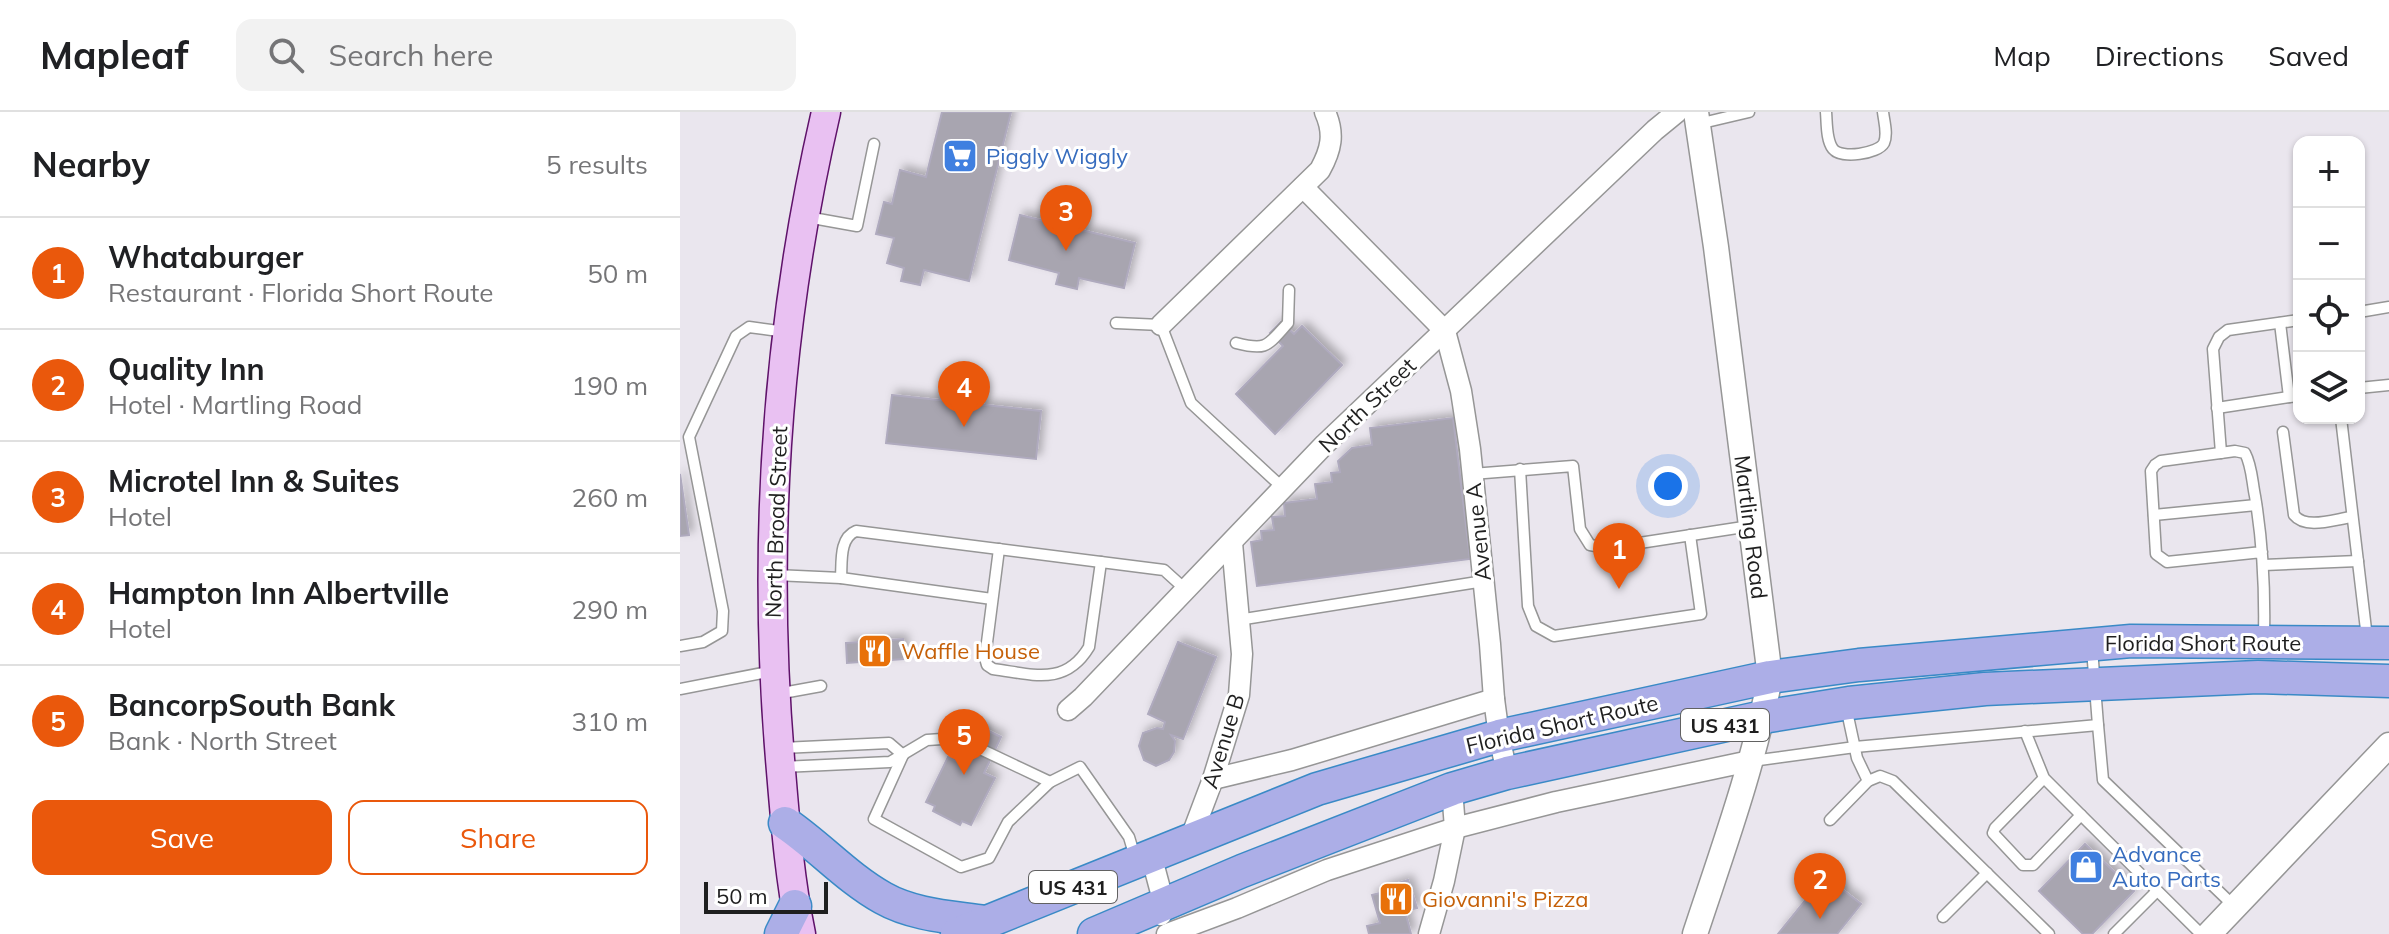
<!DOCTYPE html>
<meta charset="utf-8">
<style>
:root{--surface:#fff;--page:#f2f2f2;--text:#202124;--muted:#757577;--line:#e0e0e0;--accent:#ea580c}
body{margin:0;font-family:Mulish,sans-serif;background:var(--page);color:var(--text)}
.controls{position:absolute;right:24px;top:24px;display:grid;overflow:hidden;border-radius:16px;box-shadow:0 2px 6px #0004}
.controls button{width:72px;height:72px;display:grid;place-items:center;padding:0;border:0;border-bottom:2px solid var(--line);background:var(--surface);color:var(--text);font:40px sans-serif}
.scale{position:absolute;left:24px;bottom:20px;width:124px;box-sizing:border-box;padding-left:8px;border:4px solid #1f1f1f;border-top:0;font-size:22px;line-height:28px;white-space:nowrap;color:#1f1f1f;-webkit-text-stroke:6px #fff;paint-order:stroke}
.you{position:absolute;left:988px;top:374px;width:28px;height:28px;margin:-20px;border:6px solid #fff;border-radius:50%;background:#1a73e8;box-shadow:0 0 0 12px #1a73e833}
.badge{display:grid;place-items:center;width:52px;height:52px;border-radius:50%;background:var(--accent);color:#fff;font-size:26px;font-weight:700}
.pin{position:absolute;translate:-50% -66px;filter:drop-shadow(0 2px 4px #0008)}
.pin::after{content:'';position:absolute;top:42px;width:28px;height:24px;background:inherit;clip-path:polygon(0 0,100% 0,50% 100%)}
.list{margin:0;padding:0;list-style:none}
h2{display:flex;justify-content:space-between;align-items:center;height:104px;margin:0;padding:0 32px;font-size:34px}
h2 small{font-size:26px;font-weight:400;color:var(--muted)}
.list li{display:grid;grid-template-columns:52px 1fr auto;gap:24px;align-items:center;box-sizing:border-box;height:112px;padding:0 32px;border-top:2px solid var(--line)}
.list b{display:block;font-size:30px;white-space:nowrap}
.list p{margin:0;font-size:26px;white-space:nowrap;color:var(--muted)}
.list em{font-size:26px;font-style:normal;color:var(--muted)}
.actions{display:flex;gap:16px;padding:24px 32px}
.actions a{flex:1;padding:18px 0;border:2px solid var(--accent);border-radius:16px;text-align:center;font-size:28px;color:var(--accent)}
.actions .main{background:var(--accent);color:#fff}
.icon{flex:none;width:44px;height:44px;fill:none;stroke:currentColor;stroke-width:2;stroke-linecap:round;stroke-linejoin:round}
.map{position:relative;flex:none;width:1709px;height:822px;overflow:hidden}
header{display:flex;align-items:center;gap:48px;box-sizing:border-box;height:112px;padding:0 40px;background:var(--surface);border-bottom:2px solid var(--line)}
header strong{font-size:38px}
nav{display:flex;gap:44px;margin-inline-start:auto;font-size:28px}
.search{width:560px;height:72px;background:var(--page);display:flex;align-items:center;gap:20px;box-sizing:border-box;padding:0 28px;border-radius:16px;color:var(--muted);font-size:30px}
main{display:flex}
aside{flex:1;background:var(--surface)}
.map>svg:first-child{display:block}
.building{fill:#a8a5b0;stroke:#afaabe;stroke-width:2;filter:url(#shadow)}
.lines{fill:none;stroke-linecap:round;stroke-linejoin:round}
.service-casing{stroke:#969696;stroke-width:13}
.minor-casing{stroke:#969696;stroke-width:23}
.tertiary-casing{stroke:#969696;stroke-width:27}
.secondary-casing{stroke:#5f126a;stroke-width:31}
.trunk-casing{stroke:#3a8ac6;stroke-width:35}
.service{stroke:#fff;stroke-width:10}
.minor{stroke:#fff;stroke-width:20}
.tertiary{stroke:#fff;stroke-width:24}
.secondary{stroke:#e9c1f2;stroke-width:28}
.trunk{stroke:#acaee7;stroke-width:32}
.labels{text-anchor:middle;dominant-baseline:central;stroke-width:6;stroke-linejoin:round;paint-order:stroke}
.shield{fill:#fff;stroke:#626262;stroke-width:2}
.shield-label{font-size:20px;font-weight:bold;fill:#1f1f1f}
.shop-label{font-size:22px;fill:#366cbe;stroke:#fff;text-anchor:start}
.street-label{font-size:22px;fill:#1f1f1f;stroke:#fff}
.food-label{font-size:22px;fill:#c56008;stroke:#fff;text-anchor:start}
</style>
<header>
<strong>Mapleaf</strong>
<div class="search"><svg class="icon" aria-label="search" viewBox="0 0 24 24"><circle cx="10" cy="10" r="6"/><path d="M15 15l6 6"/></svg>Search here</div>
<nav><a>Map</a><a>Directions</a><a>Saved</a></nav>
</header>
<main>
<aside>
<h2>Nearby<small>5 results</small></h2>
<ul class="list">
<li><span class="badge">1</span><div><b>Whataburger</b><p>Restaurant · Florida Short Route</p></div><em>50 m</em></li>
<li><span class="badge">2</span><div><b>Quality Inn</b><p>Hotel · Martling Road</p></div><em>190 m</em></li>
<li><span class="badge">3</span><div><b>Microtel Inn &amp; Suites</b><p>Hotel</p></div><em>260 m</em></li>
<li><span class="badge">4</span><div><b>Hampton Inn Albertville</b><p>Hotel</p></div><em>290 m</em></li>
<li><span class="badge">5</span><div><b>BancorpSouth Bank</b><p>Bank · North Street</p></div><em>310 m</em></li>
</ul>
<div class="actions"><a class="main">Save</a><a>Share</a></div>
</aside>
<div class="map">
<svg width="1709" height="822" viewBox="0 0 1709 822">
<defs>
<filter id="shadow"><feDropShadow dx="4.5" dy="-4.5" stdDeviation="4" flood-color="#0004"/></filter>
</defs>
<rect width="100%" height="100%" fill="#eae6ee"/>
<g class="building">
<polygon points="262,0 331,0 289,169 244,158 240,173 221,169 224,156 207,151 214,126 196,122 204,90 212,92 220,58 246,65"/>
<polygon points="340,103 455,131 444,176 399,166 397,177 376,172 379,161 329,148"/>
<polygon points="601,210 614,222 622,214 662,253 595,322 556,282 603,234 590,221"/>
<polygon points="212,283 361,299 356,347 206,331"/>
<polygon points="773,306 790,447 577,474 571,430 582,428 581,419 594,418 592,405 605,404 604,391 637,387 635,372 652,370 651,361 660,360 658,349 672,336 692,333 690,316"/>
<polygon points="0,362 9,423 0,424"/>
<polygon points="223,527 224,547 167,551 166,531"/>
<polygon points="498,530 536,545 503,627 491,623 495,629 494,640 489,648 476,654 464,648 459,634 463,621 477,616 483,617 485,610 468,602"/>
<polygon points="297,613 321,625 304,661 315,666 291,713 282,709 280,713 253,699 255,694 246,690 268,645 279,650"/>
<polygon points="1405,732 1454,779 1412,822 1403,822 1359,779"/>
<polygon points="1145,764 1181,792 1157,822 1098,822"/>
<polygon points="728,768 737,796 725,799 731,822 689,822 687,814 700,811 692,783 704,780 702,776"/>
</g>
<g class="lines">
<g class="service-casing">
<g id="service">
<path d="M1146,0C1147,11 1146,28 1153,37C1161,47 1198,42 1204,31C1208,22 1204,9 1203,0"/>
<polyline points="1018,12 1069,0"/>
<polyline points="127,105 177,114 194,32"/>
<polyline points="1679,200 1709,195"/>
<polyline points="436,211 481,213 511,291 603,376"/>
<polyline points="1600,211 1609,285 1619,284"/>
<path d="M556,231C587,239 587,234 608,211L609,178"/>
<polyline points="1679,276 1709,273"/>
<polyline points="1537,296 1609,285"/>
<polyline points="1661,306 1687,526"/>
<path d="M1603,320L1614,403C1626,418 1655,407 1672,405"/>
<polyline points="1541,341 1533,237 1539,225 1548,218 1619,208"/>
<polyline points="840,357 848,494 856,514 874,524 1021,502 1010,423"/>
<polyline points="792,362 893,354 900,417 910,433 927,436 1070,414"/>
<polyline points="1474,403 1576,393"/>
<path d="M319,437L305,546L307,553L313,557C352,562 385,575 409,535L421,450"/>
<path d="M1582,440L1487,450L1476,442L1471,359L1475,353L1481,349L1555,339L1565,341C1572,354 1572,370 1575,384C1583,432 1585,476 1584,524"/>
<polyline points="1584,453 1678,449"/>
<polyline points="95,463 161,466 312,487"/>
<path d="M161,466C162,450 159,426 176,419L484,458L505,477"/>
<polyline points="558,508 804,469"/>
<polyline points="0,534 23,530 42,519 43,499 9,325 56,224 69,215 106,220"/>
<polyline points="0,577 93,559"/>
<polyline points="97,582 141,574"/>
<polyline points="1166,595 1177,646 1188,669"/>
<polyline points="1418,613 1423,668 1555,795"/>
<polyline points="1345,619 1364,666 1315,716 1313,721 1343,753 1353,753 1401,703 1364,666"/>
<polyline points="102,636 209,631 223,643"/>
<polyline points="223,643 194,707 281,755 309,746 328,710 370,670 400,655 449,725 455,745"/>
<polyline points="1072,649 1175,635 1418,613 1412,537"/>
<polyline points="102,655 210,650 247,628 277,626 370,670"/>
<polyline points="1401,703 1521,822"/>
<polyline points="1150,708 1188,669 1200,664 1213,669 1369,822"/>
<polyline points="1263,805 1307,761"/>
<polyline points="1434,822 1477,779"/>
</g>
</g>
<g class="minor-casing">
<g id="minor">
<polyline points="623,75 765,219 781,279 790,337 810,532 814,587 819,624 827,661"/>
<path d="M481,213L640,58C651,38 655,22 645,0"/>
<polyline points="388,598 403,585 645,332 975,18 997,0"/>
<polyline points="533,667 612,648 814,587"/>
<polyline points="510,728 533,667 559,583 562,542 552,431"/>
<polyline points="471,743 484,792 481,803"/>
<polyline points="487,822 557,796 647,758 775,716 876,690 1070,649"/>
<polyline points="749,822 764,769 775,716 772,677"/>
</g>
</g>
<g class="tertiary-casing">
<g id="tertiary">
<path d="M1015,822C1043,737 1074,653 1090,565L1036,135L1016,0"/>
<polyline points="1529,822 1709,633"/>
</g>
</g>
<g class="secondary-casing">
<path id="secondary" d="M121,822C109,764 105,706 100,647C82,430 97,212 146,0"/>
</g>
<g class="trunk-casing">
<g id="trunk">
<path d="M105,711C139,734 167,766 203,786C233,803 271,805 304,810"/>
<polyline points="101,822 115,794"/>
<polyline points="277,822 637,677 819,624 1090,565 1179,553 1451,529 1709,531"/>
<polyline points="414,822 562,759 772,677 827,661 1083,605 1169,591 1305,577 1578,565 1709,569"/>
</g>
</g>
<use href="#service" class="service"/>
<use href="#minor" class="minor"/>
<use href="#tertiary" class="tertiary"/>
<use href="#secondary" class="secondary"/>
<use href="#trunk" class="trunk"/>
</g>
<defs>
<g id="supermarket-square" transform="scale(1.8)"><rect x="-9" y="-9" width="18" height="18" rx="4" fill="#3f7fe0" stroke="#fff"/><path d="M-6-5.5h2.5l.6 2H6L4.5 2H-2.5L-4.4-4H-6ZM-1.5 3.2a1.3 1.3 0 1 0 .1 0ZM3 3.2a1.3 1.3 0 1 0 .1 0Z" fill="#fff"/></g>
<g id="restaurant-square" transform="scale(1.8)"><rect x="-9" y="-9" width="18" height="18" rx="4" fill="#e8710a" stroke="#fff"/><path d="M-5-6h1v4h1v-4h1v4h1v-4h1v5L-1.5 .5V6h-2V.5L-5-1ZM5-6V6H3V1.5H1.5Q1.5-4 5-6Z" fill="#fff"/></g>
<g id="shop-square" transform="scale(1.8)"><rect x="-9" y="-9" width="18" height="18" rx="4" fill="#3f7fe0" stroke="#fff"/><path d="M-5-2.5h2.3a2.7 3.5 0 0 1 5.4 0H5L5.5 6h-11ZM-1.5-2.5h3a1.5 2.3 0 0 0-3 0Z" fill="#fff"/></g>
</defs>
<g fill-rule="evenodd">
<use href="#supermarket-square" x="280" y="44"/>
<use href="#restaurant-square" x="195" y="539"/>
<use href="#shop-square" x="1406" y="755"/>
<use href="#restaurant-square" x="716" y="787"/>
</g>
<g class="labels">
<g class="shield">
<rect x="1001" y="597" width="88" height="32" rx="6"/>
<rect x="349" y="759" width="88" height="32" rx="6"/>
</g>
<g class="shield-label">
<text x="1045" y="613">US 431</text>
<text x="393" y="775">US 431</text>
</g>
<g class="shop-label">
<text x="306" y="44">Piggly Wiggly</text>
<text x="1432" y="742">Advance<tspan x="1432" dy="25">Auto Parts</tspan></text>
</g>
<g class="street-label">
<text transform="translate(687 293) rotate(-44)">North Street</text>
<text transform="translate(96 410) rotate(-88)">North Broad Street</text>
<text transform="translate(1071 415) rotate(83)">Martling Road</text>
<text transform="translate(798 420) rotate(-96)">Avenue A</text>
<text x="1523" y="531">Florida Short Route</text>
<text transform="translate(882 612) rotate(-13)">Florida Short Route</text>
<text transform="translate(543 629) rotate(-73)">Avenue B</text>
</g>
<g class="food-label">
<text x="221" y="539">Waffle House</text>
<text x="742" y="787">Giovanni's Pizza</text>
</g>
</g>
</svg>
<div class="controls">
<button>+</button>
<button>−</button>
<button><svg class="icon" aria-label="locate" viewBox="0 0 24 24"><circle cx="12" cy="12" r="6"/><path d="M12 2v4M12 18v4M2 12h4M18 12h4"/></svg></button>
<button><svg class="icon" aria-label="layers" viewBox="0 0 24 24"><path d="M12 4l9 5-9 5-9-5zM3 14l9 5 9-5"/></svg></button>
</div>
<div class="scale">50 m</div>
<div class="you"></div>
<div class="pin badge" style="left:939px;top:477px">1</div>
<div class="pin badge" style="left:1140px;top:807px">2</div>
<div class="pin badge" style="left:386px;top:139px">3</div>
<div class="pin badge" style="left:284px;top:315px">4</div>
<div class="pin badge" style="left:284px;top:663px">5</div>
</div>
</main>
